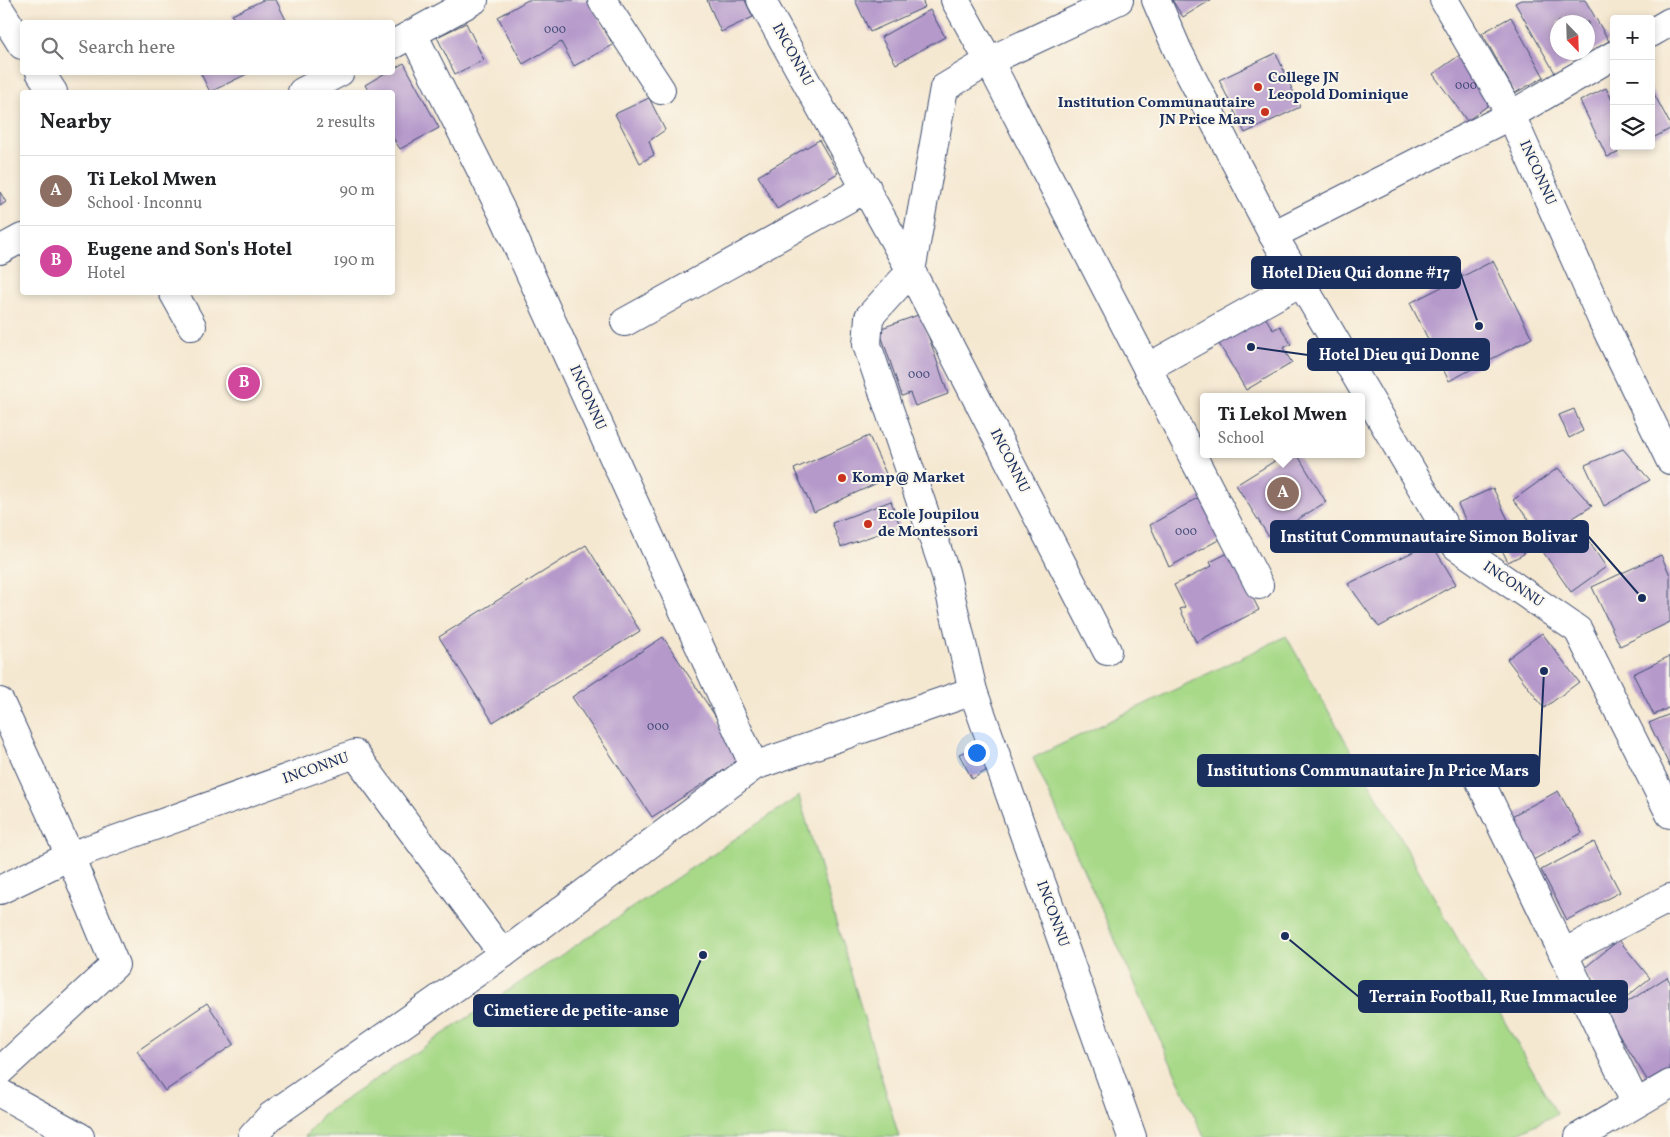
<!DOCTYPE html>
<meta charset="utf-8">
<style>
:root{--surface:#fff;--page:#f6f6f6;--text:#202124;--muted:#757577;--line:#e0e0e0;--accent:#c8321e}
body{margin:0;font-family:Vollkorn,serif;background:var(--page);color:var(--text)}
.controls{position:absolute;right:15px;top:15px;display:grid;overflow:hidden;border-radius:5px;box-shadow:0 2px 8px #0003}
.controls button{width:45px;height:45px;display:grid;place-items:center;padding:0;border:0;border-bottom:1px solid var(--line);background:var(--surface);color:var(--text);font:25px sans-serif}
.compass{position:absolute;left:1550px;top:15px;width:45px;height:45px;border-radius:50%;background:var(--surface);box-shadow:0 2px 8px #0003;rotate:157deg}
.you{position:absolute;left:976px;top:752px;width:18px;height:18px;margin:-12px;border:4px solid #fff;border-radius:50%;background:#1a73e8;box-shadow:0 0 0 8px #1a73e833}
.badge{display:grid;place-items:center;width:32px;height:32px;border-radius:50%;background:var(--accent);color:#fff;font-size:16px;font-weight:700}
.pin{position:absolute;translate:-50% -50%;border:2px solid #fff;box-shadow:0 1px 5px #0006}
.popup{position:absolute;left:1200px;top:393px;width:165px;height:65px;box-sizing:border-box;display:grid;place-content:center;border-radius:5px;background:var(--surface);filter:drop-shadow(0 1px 4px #0005);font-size:16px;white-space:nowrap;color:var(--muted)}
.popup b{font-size:19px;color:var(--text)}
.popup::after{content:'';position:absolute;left:50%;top:100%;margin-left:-10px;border:10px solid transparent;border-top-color:var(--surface)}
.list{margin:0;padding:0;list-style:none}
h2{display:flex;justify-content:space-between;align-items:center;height:65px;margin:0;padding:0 20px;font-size:21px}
h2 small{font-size:16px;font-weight:400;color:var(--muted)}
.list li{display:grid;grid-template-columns:32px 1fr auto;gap:15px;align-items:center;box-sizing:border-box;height:70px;padding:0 20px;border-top:1px solid var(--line)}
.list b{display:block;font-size:19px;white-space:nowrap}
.list p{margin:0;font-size:16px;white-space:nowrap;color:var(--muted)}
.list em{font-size:16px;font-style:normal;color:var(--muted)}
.icon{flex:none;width:28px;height:28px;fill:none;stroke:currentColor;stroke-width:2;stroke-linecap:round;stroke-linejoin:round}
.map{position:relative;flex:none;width:1670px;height:1137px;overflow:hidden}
.search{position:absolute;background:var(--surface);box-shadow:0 2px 8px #0003;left:20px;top:20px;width:375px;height:55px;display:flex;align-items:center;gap:12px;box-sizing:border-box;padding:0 18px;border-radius:5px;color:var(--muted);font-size:19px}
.panel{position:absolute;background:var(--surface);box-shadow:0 2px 8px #0003;left:20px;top:90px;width:375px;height:205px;border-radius:5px}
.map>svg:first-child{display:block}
.green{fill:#a7d988;stroke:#618473}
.building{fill:#b599cb;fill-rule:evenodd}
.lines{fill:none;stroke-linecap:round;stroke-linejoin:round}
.minor-casing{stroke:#3c4b6f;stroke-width:30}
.minor{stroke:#fff;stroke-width:28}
.poi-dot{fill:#c8321e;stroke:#fbf7ec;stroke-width:2}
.labels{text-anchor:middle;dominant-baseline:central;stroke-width:4;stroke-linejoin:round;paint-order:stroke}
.number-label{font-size:12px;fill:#424a79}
.street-label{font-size:15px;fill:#1b2f5e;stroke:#fbf7ec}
.poi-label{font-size:15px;font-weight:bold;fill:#1b2f5e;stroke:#fbf7ec;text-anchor:start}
.leader{fill:none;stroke:#1b2f5e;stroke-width:2}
.callout-dot{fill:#1b2f5e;stroke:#fbf7ec;stroke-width:2}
.callout{fill:#1b2f5e;stroke:#1b2f5e;stroke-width:2}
.callout-label{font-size:16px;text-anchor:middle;font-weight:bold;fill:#fff}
</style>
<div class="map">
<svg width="1670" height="1137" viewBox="0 0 1670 1137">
<rect width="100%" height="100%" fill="#fbf7ec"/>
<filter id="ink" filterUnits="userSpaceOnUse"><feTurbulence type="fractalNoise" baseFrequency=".02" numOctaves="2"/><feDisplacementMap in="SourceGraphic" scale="10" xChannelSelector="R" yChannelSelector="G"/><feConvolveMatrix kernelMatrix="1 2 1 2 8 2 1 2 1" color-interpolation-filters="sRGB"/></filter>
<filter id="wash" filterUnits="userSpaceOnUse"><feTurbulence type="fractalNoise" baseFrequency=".0096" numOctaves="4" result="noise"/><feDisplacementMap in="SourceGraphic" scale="20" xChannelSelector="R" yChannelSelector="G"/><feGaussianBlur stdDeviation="1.12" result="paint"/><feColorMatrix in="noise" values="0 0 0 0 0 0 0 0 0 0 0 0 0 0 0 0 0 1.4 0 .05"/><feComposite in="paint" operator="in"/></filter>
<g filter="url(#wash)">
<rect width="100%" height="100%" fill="#f5e8d1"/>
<g class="green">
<polygon points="1286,636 1557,1114 1510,1137 1204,1137 1033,758"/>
<polygon points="799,796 899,1137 305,1137 322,1115"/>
</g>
<g id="blocks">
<g class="building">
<polygon points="263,0 276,0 287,22 235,22 232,15"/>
<polygon points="528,0 589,0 613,45 574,66 561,42 523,64 498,17"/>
<polygon points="707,0 745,0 753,17 721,32"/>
<polygon points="855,0 922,0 925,7 870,32"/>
<polygon points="1172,0 1211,0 1183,17"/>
<path d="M1521,0H1585L1609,41L1555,73L1515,3ZM1558,22H1588V52H1558Z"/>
<polygon points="930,10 945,37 896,64 881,37"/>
<polygon points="1511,17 1544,77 1515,93 1482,33"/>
<polygon points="466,23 484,60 455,74 437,37"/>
<polygon points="1464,52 1498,98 1467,121 1433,74"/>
<polygon points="1276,53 1300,107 1245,133 1219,80"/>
<polygon points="404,63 439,128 400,149 392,136 392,92 369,92 365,85 387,72 392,72 392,70"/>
<polygon points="200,72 251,72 210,92"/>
<polygon points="1606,88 1614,104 1612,141 1618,153 1607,157 1580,101"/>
<polygon points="1651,88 1670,124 1670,129 1651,139"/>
<polygon points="649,98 665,130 649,141 654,155 640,163 615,114"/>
<polygon points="819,140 838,173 777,209 758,176"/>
<polygon points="0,192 6,202 0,206"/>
<polygon points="1493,261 1532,338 1449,381 1410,303"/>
<polygon points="921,314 948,394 915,406 910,393 902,396 879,329"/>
<polygon points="1264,315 1273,330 1280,326 1291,344 1283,348 1292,363 1246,390 1218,342"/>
<polygon points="1574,409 1583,431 1569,438 1559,415"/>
<polygon points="869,436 888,478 814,512 794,469"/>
<polygon points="1623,449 1650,480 1604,506 1585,465"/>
<polygon points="1286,454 1297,454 1326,502 1269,537 1236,485"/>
<polygon points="1558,468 1592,506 1543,537 1513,500"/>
<polygon points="1493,488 1524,554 1508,562 1499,544 1480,552 1458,504"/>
<polygon points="1201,496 1222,538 1169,567 1150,525"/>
<polygon points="891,501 900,526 841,547 832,523"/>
<polygon points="1577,524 1606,567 1571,592 1541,549"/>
<polygon points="1431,543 1456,584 1379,627 1348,584"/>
<polygon points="586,545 640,631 493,722 439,637"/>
<polygon points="1230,552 1259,610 1196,642 1180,609 1185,607 1174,585 1212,566 1210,562"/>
<polygon points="1661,555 1670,575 1670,622 1620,646 1592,587"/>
<polygon points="1542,633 1579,682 1544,708 1507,659"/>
<polygon points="663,637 743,758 652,817 572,697"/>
<polygon points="1670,656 1670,707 1654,715 1633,674"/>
<polygon points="1670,714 1670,767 1649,723"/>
<polygon points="981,745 994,766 972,779 959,754"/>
<polygon points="1558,791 1582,833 1533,860 1510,817"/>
<polygon points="1594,842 1620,892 1567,920 1541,870"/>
<polygon points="1619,940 1650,978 1613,1008 1582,970"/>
<polygon points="1667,977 1670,982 1670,1071 1649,1083 1607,1015"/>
<polygon points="207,1003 234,1044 165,1091 137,1051"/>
</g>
</g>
</g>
<g filter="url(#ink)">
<use href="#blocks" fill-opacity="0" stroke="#3c4b6f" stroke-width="1"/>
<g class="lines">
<g class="minor-casing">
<g id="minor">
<polyline points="602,0 661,90"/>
<polyline points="761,0 911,271 1107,651"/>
<polyline points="955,0 989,61 1259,585"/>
<polyline points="1119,0 989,61 944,88 911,271 869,317 867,345 945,572 973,691 1132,1137"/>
<polyline points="1156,0 1178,51 1273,235 1456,546 1578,630 1670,814"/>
<polyline points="1444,0 1511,115 1603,322 1670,460"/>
<polyline points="0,10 22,45"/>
<polyline points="1651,33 1670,22"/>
<polyline points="413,34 503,214 754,766"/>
<polyline points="392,45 474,0"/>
<polyline points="40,72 53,92"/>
<polyline points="302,92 340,72"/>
<polyline points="1273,235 1511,115 1614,55"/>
<polyline points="0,250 22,238"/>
<polyline points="173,292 192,326"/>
<polyline points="625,322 867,188"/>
<polyline points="1147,368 1301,282"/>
<polyline points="0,702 70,856 115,965 0,1071"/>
<polyline points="1475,771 1635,1102"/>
<polyline points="0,890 70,856 355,754 503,954"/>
<polyline points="1563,953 1670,898"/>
<polyline points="0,1093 80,1137"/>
<polyline points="252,1137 271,1116 503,954 754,766 973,691"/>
<polyline points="1579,1137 1670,1084"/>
</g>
</g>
<use href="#minor" class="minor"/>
</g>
</g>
<g class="poi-dot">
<circle cx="1258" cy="87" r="5"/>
<circle cx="1265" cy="112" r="5"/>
<circle cx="842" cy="478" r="5"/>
<circle cx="868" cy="524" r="5"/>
</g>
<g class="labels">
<g class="number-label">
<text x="555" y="30">000</text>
<text x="1466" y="86">000</text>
<text x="919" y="375">000</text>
<text x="1186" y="532">000</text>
<text x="658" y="727">000</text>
</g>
<g class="street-label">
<text transform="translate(792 55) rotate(61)">INCONNU</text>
<text transform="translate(1537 173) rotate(66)">INCONNU</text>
<text transform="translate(587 398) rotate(66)">INCONNU</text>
<text transform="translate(1009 461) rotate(63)">INCONNU</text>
<text transform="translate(1513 585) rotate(34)">INCONNU</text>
<text transform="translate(316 769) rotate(-19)">INCONNU</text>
<text transform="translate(1052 914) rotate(70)">INCONNU</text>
</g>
<g class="poi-label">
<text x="1268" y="78">College JN<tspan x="1268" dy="17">Leopold Dominique</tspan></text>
<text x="1255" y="103" text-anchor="end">Institution Communautaire<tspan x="1255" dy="17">JN Price Mars</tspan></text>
<text x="852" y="478">Komp@ Market</text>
<text x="878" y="515">Ecole Joupilou<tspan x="878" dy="17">de Montessori</tspan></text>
</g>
</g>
<path class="leader" d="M1479 326L1460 272M1251 347L1308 355M1642 598L1588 536M1544 671L1539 770M1285 936L1359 997M703 955L678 1010"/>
<g class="callout-dot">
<circle cx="1479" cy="326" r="5"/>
<circle cx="1251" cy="347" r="5"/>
<circle cx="1642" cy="598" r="5"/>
<circle cx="1544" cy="671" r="5"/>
<circle cx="1285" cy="936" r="5"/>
<circle cx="703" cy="955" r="5"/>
</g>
<g class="callout">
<rect x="1252" y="257" width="208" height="31" rx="5"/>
<rect x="1308" y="339" width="181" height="31" rx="5"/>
<rect x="1271" y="521" width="317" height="31" rx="5"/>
<rect x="1198" y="755" width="341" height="31" rx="5"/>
<rect x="1359" y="981" width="268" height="31" rx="5"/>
<rect x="474" y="995" width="204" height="31" rx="5"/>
</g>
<g class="callout-label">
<text x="1356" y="278">Hotel Dieu Qui donne #17</text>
<text x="1399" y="360">Hotel Dieu qui Donne</text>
<text x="1429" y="542">Institut Communautaire Simon Bolivar</text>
<text x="1368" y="776">Institutions Communautaire Jn Price Mars</text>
<text x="1493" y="1002">Terrain Football, Rue Immaculee</text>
<text x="576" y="1016">Cimetiere de petite-anse</text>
</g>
</svg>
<div class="controls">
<button>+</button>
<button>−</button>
<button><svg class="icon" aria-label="layers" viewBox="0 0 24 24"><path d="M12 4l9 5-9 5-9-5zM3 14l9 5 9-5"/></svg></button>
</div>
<svg class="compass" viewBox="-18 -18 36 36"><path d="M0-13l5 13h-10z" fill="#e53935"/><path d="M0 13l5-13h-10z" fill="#757577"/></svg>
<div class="you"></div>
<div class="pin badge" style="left:1283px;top:493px;background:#8d6e63">A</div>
<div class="popup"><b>Ti Lekol Mwen</b>School</div>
<div class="pin badge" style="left:244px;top:383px;background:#d1479c">B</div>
<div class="search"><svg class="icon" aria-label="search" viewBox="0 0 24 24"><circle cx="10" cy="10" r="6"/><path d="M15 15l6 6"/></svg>Search here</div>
<section class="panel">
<h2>Nearby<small>2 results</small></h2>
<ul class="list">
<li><span class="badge" style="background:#8d6e63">A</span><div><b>Ti Lekol Mwen</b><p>School · Inconnu</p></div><em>90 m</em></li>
<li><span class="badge" style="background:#d1479c">B</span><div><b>Eugene and Son's Hotel</b><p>Hotel</p></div><em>190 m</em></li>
</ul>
</section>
</div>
